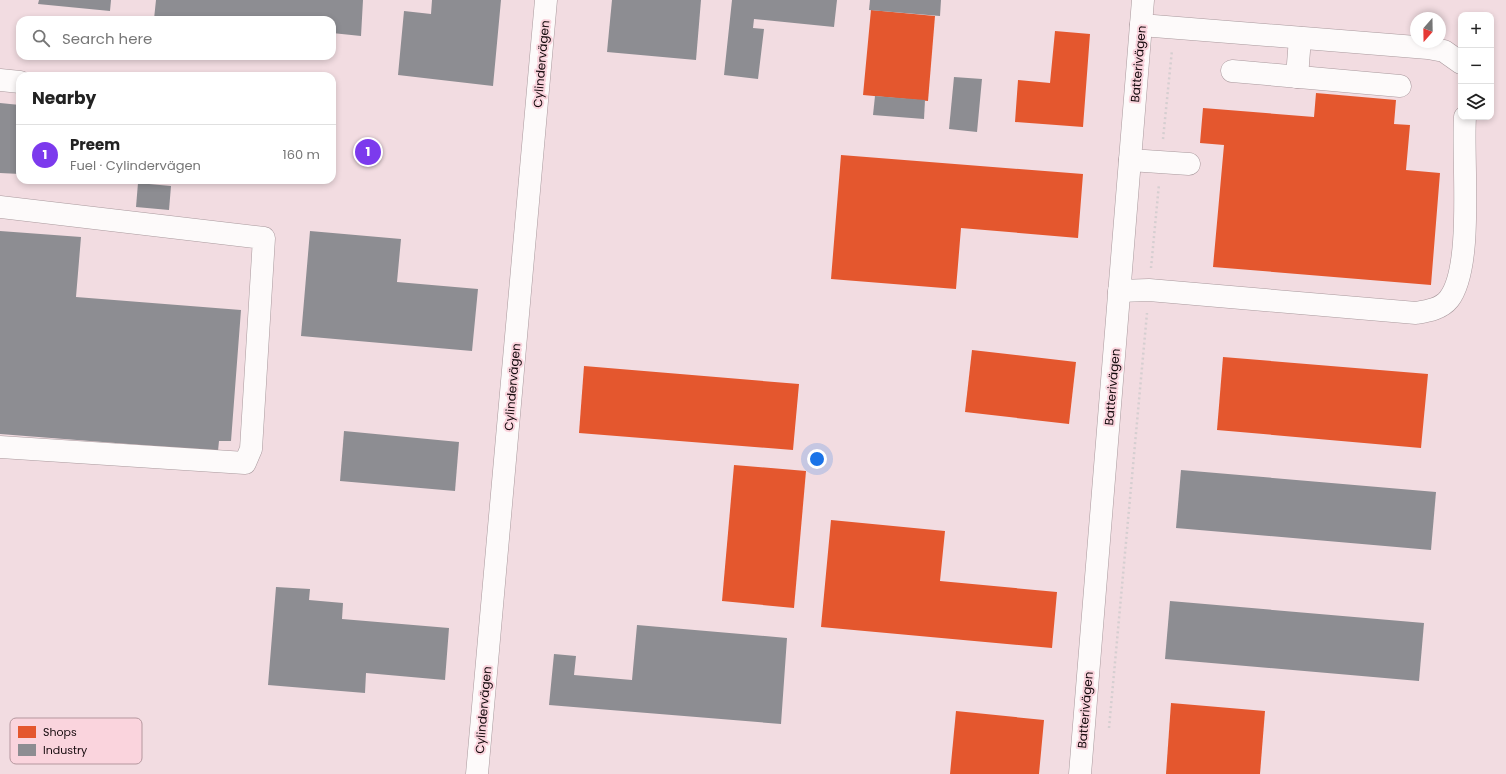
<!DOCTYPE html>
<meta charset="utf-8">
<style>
:root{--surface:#fff;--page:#f2f2f2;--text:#222;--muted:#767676;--line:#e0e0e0;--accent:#7c3aed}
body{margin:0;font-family:Poppins,sans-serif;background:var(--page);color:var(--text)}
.controls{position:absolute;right:12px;top:12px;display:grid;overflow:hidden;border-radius:8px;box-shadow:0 2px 6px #0003}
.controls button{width:36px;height:36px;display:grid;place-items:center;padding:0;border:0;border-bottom:1px solid var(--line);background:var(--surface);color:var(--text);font:20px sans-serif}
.compass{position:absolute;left:1410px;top:12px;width:36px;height:36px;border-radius:50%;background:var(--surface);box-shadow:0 2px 6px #0003;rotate:200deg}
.you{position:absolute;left:817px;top:459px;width:14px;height:14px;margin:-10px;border:3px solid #fff;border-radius:50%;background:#1a73e8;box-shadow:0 0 0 6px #1a73e833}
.badge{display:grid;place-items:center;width:26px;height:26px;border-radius:50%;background:var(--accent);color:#fff;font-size:13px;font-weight:700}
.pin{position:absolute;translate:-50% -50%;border:2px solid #fff;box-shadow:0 1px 4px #0006}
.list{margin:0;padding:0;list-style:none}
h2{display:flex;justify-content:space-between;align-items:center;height:52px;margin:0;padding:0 16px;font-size:17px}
h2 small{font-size:13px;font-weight:400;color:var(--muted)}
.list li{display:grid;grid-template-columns:26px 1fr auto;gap:12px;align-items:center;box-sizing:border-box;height:60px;padding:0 16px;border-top:1px solid var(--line)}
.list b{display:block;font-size:15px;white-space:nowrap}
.list p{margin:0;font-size:13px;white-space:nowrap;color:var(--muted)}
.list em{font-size:13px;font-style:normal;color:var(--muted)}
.icon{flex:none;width:22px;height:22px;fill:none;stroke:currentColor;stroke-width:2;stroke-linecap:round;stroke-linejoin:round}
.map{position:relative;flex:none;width:1506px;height:774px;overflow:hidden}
.search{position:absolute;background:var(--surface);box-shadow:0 2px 6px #0003;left:16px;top:16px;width:320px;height:44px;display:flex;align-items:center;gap:10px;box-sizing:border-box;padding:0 14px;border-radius:12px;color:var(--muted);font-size:15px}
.panel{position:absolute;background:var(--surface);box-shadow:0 2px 6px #0003;left:16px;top:72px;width:320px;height:112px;border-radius:12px}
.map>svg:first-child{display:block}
.shops{fill:#e4572e}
.industry{fill:#8d8d92}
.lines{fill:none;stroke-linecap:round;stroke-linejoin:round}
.minor-casing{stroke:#a9999d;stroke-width:23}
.path{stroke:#d5ced0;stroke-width:2.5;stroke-dasharray:2 3;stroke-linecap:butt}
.minor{stroke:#fdfafa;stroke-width:22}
.labels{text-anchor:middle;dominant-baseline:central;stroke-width:4;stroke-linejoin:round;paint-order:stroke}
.street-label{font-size:12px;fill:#14090c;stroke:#fad4dd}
.key{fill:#fad4dd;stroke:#b5979e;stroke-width:1}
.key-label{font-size:11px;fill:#14090c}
</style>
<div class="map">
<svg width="1506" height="774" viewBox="0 0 1506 774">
<rect width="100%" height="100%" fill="#f2dce1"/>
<g class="shops">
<polygon points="871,10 935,16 928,101 863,95"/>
<polygon points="1055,31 1090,34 1083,127 1015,122 1018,80 1050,83"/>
<polygon points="1316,93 1396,100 1394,124 1410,125 1406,170 1440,173 1431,285 1213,267 1224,145 1200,143 1203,108 1314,117"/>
<polygon points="841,155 1083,174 1078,238 961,228 956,289 831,279"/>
<polygon points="972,350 1076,362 1069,424 965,412"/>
<polygon points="1223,357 1428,374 1421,448 1217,430"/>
<polygon points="584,366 799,384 793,450 579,433"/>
<polygon points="734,465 806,471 794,608 722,601"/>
<polygon points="831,520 945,531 940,581 1057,592 1052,648 821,627"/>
<polygon points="1171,703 1265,711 1260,774 1166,774"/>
<polygon points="956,711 1044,720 1039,774 950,774"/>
</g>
<g class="industry">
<polygon points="39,0 111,0 110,11 38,4"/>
<polygon points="156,0 363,0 361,36 332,33 332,20 154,19"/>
<polygon points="432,0 501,0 493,86 398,75 404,11 431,14"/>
<polygon points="612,0 701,0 696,60 607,52"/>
<polygon points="732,0 837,0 834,27 754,19 753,28 764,29 758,79 724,75"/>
<polygon points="870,0 941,0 940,16 869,10"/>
<polygon points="954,77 982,79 977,132 949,129"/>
<polygon points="875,96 925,100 924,119 873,115"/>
<polygon points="0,103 20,105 20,174 0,173"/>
<polygon points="138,183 171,186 169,210 136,207"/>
<polygon points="0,231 81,237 76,297 241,310 231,441 219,441 218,451 0,434"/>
<polygon points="310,231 401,239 397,282 478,289 472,351 301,336"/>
<polygon points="344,431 459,442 455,491 340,481"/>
<polygon points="1181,470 1436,492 1431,550 1176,528"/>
<polygon points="276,587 310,589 309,600 343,603 342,619 449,628 445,680 366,673 365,693 268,685"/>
<polygon points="1170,601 1424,623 1419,681 1165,659"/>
<polygon points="637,625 787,638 781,724 549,705 554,654 576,656 574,675 632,680"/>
</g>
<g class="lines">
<g class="minor-casing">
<g id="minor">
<polyline points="1141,25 1428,48 1444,51 1461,63"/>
<polyline points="1232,71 1400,86"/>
<polyline points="1297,77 1300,38"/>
<polyline points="0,80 20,82"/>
<polyline points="1130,160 1189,164"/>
<polyline points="0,207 264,238 251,449 245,463 0,447"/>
<path d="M1119,291L1149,290L1416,313C1428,311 1441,309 1449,299C1474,267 1462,160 1465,117"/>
<polyline points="477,774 546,0"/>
<polyline points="1080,774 1143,0"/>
</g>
</g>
<g class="path">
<polyline points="1163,139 1172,50"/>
<polyline points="1151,268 1159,184"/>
<polyline points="1109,728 1147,313"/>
</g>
<use href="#minor" class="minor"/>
</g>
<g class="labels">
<g class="street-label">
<text transform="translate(541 64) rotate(-85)">Cylindervägen</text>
<text transform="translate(1138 64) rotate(-85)">Batterivägen</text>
<text transform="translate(512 387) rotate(-85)">Cylindervägen</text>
<text transform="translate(1112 387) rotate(-85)">Batterivägen</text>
<text transform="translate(483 710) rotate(-85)">Cylindervägen</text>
<text transform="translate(1085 710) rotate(-85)">Batterivägen</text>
</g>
</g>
<rect x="10" y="718" width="132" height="46" rx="6" class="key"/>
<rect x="18" y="726" width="18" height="12" fill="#e4572e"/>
<rect x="18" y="744" width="18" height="12" fill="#8d8d92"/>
<g class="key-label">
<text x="43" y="736">Shops</text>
<text x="43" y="754">Industry</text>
</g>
</svg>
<div class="controls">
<button>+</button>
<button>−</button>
<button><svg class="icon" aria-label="layers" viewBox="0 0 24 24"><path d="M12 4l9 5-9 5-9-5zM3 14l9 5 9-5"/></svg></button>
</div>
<svg class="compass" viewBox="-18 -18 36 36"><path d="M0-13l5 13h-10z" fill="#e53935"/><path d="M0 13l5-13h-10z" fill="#767676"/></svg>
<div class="you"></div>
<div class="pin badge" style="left:368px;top:152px">1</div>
<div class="search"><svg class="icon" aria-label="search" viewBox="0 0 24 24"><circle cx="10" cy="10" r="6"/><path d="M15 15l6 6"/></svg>Search here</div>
<section class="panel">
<h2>Nearby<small></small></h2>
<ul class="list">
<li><span class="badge">1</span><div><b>Preem</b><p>Fuel · Cylindervägen</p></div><em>160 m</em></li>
</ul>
</section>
</div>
